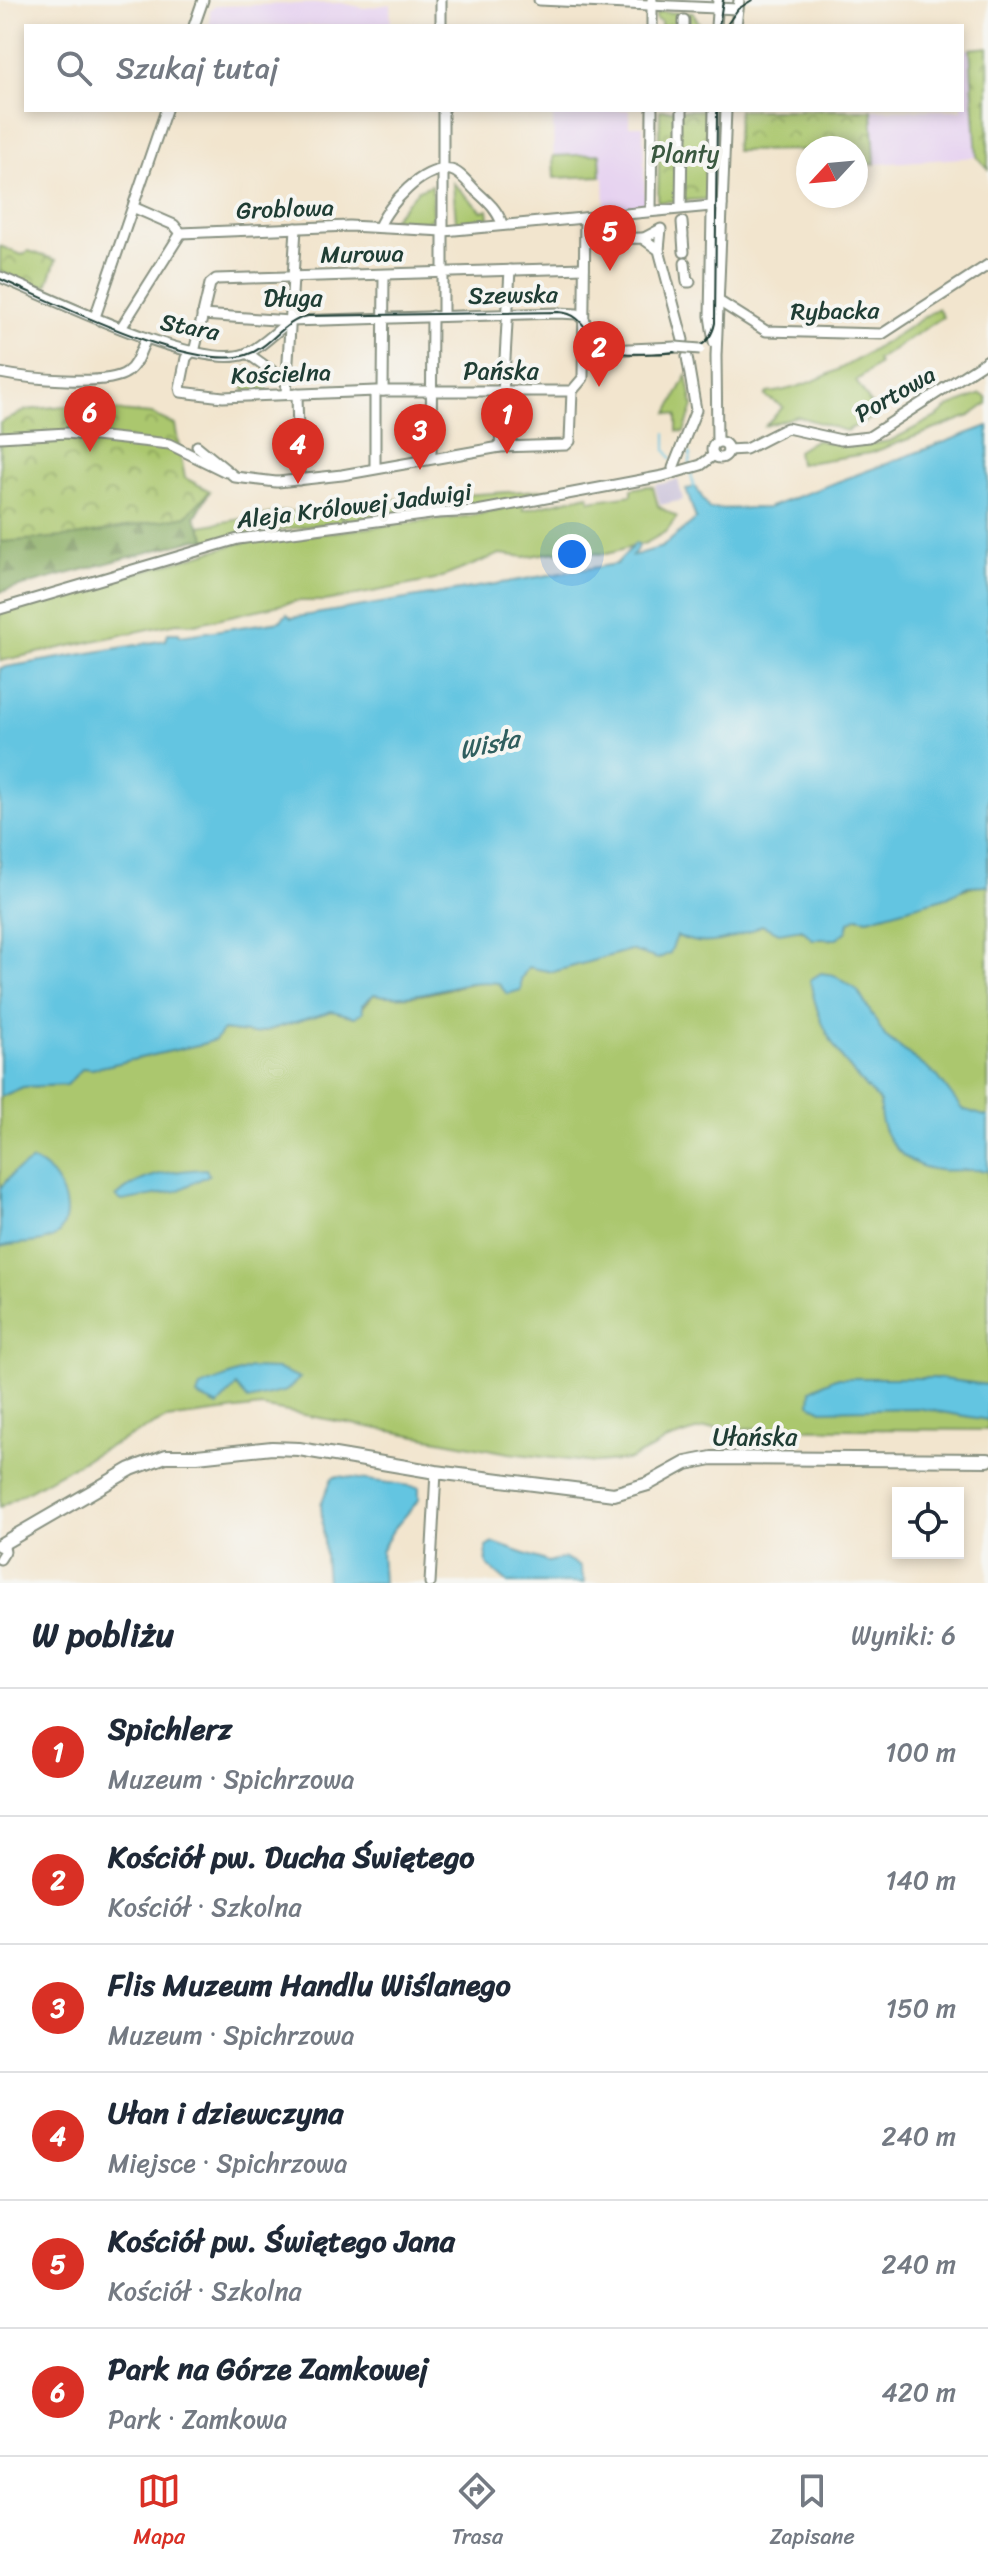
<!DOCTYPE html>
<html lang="pl">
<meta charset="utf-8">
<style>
:root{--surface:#fff;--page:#f6f6f7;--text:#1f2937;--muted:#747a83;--line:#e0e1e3;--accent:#d93025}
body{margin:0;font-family:Sriracha,sans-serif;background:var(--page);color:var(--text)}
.controls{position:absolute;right:24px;bottom:24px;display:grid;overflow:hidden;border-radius:0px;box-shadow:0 4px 12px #0003}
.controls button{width:72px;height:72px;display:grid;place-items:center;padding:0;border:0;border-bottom:2px solid var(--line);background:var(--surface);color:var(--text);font:40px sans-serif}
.compass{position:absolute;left:796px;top:136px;width:72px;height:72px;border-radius:50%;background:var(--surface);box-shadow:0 4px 12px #0003;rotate:244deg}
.you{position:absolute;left:572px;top:554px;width:28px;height:28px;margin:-20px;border:6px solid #fff;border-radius:50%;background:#1a73e8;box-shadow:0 0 0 12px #1a73e833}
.badge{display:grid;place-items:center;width:52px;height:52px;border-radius:50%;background:var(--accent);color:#fff;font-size:26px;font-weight:700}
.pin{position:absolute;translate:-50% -66px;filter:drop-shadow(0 2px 4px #0008)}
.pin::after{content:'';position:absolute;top:42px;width:28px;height:24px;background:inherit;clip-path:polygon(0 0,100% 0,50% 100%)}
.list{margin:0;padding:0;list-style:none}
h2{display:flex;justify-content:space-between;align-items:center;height:104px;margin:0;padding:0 32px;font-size:34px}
h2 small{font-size:26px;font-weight:400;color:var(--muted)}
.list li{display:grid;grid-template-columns:52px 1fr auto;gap:24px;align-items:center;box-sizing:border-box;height:128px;padding:0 32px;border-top:2px solid var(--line)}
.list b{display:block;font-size:30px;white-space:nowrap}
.list p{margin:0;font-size:26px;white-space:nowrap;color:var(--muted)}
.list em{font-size:26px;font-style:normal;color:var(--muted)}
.icon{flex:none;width:44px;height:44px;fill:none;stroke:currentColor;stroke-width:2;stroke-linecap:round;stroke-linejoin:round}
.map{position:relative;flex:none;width:988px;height:1583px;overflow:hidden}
.search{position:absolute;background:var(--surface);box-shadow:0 4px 12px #0003;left:24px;right:24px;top:24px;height:88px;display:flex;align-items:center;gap:20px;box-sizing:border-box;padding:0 28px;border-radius:0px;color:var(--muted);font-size:30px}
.sheet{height:872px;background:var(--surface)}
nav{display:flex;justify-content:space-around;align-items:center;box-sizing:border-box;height:112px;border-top:2px solid var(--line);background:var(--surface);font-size:22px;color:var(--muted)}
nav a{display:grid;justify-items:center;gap:4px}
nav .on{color:var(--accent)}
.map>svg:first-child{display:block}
.built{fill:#e6d2f0}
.industrial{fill:#c8bfd8}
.grass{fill:#abc76e;stroke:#658251;stroke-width:2}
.forest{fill:url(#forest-firs);stroke:#54744a;stroke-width:2}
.park{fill:url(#park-crowns);stroke:#658251;stroke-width:2}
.water{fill:#63c5e1;stroke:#41818a;stroke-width:2}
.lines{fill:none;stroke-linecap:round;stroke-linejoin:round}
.stream{stroke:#63c5e1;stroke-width:2}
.minor-casing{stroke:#889181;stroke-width:13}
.major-casing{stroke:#889181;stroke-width:16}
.minor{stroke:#fff;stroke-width:9}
.major{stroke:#fff;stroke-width:12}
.tram{stroke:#1f3d34;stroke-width:2}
.minor-bridge-casing{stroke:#889181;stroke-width:13;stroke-linecap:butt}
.minor-bridge{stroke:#fff;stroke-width:9}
.labels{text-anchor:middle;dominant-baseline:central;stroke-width:8;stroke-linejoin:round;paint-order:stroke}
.park-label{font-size:24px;fill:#3b5940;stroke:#f6f6f2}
.street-label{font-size:24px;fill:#1f3d34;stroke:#f6f6f2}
.water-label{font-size:26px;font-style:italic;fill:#305f5f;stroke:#f6f6f2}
</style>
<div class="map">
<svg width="988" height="1583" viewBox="0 0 988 1583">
<defs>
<pattern id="forest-firs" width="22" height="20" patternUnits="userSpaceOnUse" patternTransform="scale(2)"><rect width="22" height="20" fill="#88ac61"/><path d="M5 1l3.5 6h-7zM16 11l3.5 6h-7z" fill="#6f8d51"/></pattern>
<pattern id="park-crowns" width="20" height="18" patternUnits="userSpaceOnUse" patternTransform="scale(2)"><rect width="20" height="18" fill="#abc76e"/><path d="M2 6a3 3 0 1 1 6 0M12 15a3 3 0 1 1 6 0" fill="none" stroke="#8ba35b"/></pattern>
</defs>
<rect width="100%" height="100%" fill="#f6f6f2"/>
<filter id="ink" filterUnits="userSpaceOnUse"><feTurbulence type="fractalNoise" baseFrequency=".0125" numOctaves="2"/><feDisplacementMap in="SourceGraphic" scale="16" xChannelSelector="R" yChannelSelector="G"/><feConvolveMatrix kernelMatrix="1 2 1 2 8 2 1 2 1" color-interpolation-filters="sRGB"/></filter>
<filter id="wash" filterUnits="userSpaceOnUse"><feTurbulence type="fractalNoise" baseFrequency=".006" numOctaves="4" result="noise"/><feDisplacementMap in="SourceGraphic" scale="32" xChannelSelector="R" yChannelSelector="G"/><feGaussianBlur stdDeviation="1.8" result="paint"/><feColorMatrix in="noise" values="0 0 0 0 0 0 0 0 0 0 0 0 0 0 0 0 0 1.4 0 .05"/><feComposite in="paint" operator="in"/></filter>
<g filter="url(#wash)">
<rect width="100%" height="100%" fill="#f2e5ce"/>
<g class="built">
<polygon points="341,3 365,8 390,4 391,26 210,26 210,10 215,6"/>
<polygon points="988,47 988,169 977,157 875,164 872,110 962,110 962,50"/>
<polygon points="553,110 629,110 629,126 643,126 645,210 605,211 604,177 554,177"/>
</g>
<polygon class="industrial" points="678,480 683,500 660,505 655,485"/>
<g class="grass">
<polygon points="600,154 601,176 554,178 553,156"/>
<polygon points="453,183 482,211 488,209 489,218 456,222"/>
<polygon points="432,185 433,218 426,222 392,219 418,190"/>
<path d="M938,308L943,317L877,360L879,364L856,381L878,415L846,431L797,416L765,426L783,407L765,396L767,393C824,388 890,339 938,308Z"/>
<polygon points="247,367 269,384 266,391 244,391"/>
<polygon points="687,375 693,406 684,432 677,431 677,415 668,413"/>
<polygon points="981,394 987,398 987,404 970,416 871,453 799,464 797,451 815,440 853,447 890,441 938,416 948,407"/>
<polygon points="646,486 653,487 658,506 677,517 667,531 646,543 607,554 554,552 525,557 500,554 435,580 325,601 297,601 195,624 177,623 0,661 0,612 240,543 470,516 523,504 524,510 588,495 590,501 632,495 632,489"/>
<polygon points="572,488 484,508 349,521 341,514 313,509 383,500"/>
<polygon points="308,510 340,516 345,521 266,532 291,512"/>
<polygon points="288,511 260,529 263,533 209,545 200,526"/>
<path d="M984,883L988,885V1430L705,1428L668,1440L629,1460L596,1463L509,1453L261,1407L166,1419L100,1451L0,1507V1097L23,1087L66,1085L83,1068L92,1069L202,1044L215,1040L223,1030L255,1034L332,1011L355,1017L374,994C411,1002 441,990 476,982C490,979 506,982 521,979L528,967L553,972L630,950L648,953L677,935C703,948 737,937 762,925C781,934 781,928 800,930C823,931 823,950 847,931L849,922L858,917L868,919Z"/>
</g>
<polygon class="forest" points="210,491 195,517 207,540 197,539 0,592 0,542 75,536 186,516"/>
<g class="park">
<polygon points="656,12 693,13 701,26 661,26 661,21 656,20"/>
<polygon points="988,47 988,169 977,157 970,49"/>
<polygon points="660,110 711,110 709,199 658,202"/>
<polygon points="739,110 872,110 875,164 856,164 856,148 808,148 808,166 804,166 803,150 735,151"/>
<polygon points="0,246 22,255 29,251 56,260 47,286 31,284 0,271"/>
<polygon points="64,406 152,414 175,425 185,478 210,491 186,516 75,536 0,542 0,423 26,410"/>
</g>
<g class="water">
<path d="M988,426V885L968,886L947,897L868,919L858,917L849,922L847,931L837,939H812L802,929L779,933L762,925C734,939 707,950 677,936L670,953L658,959L630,950L553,972L528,967L521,979V990L507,994L498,983C455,977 422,1004 374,994L362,1005L363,1012L355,1017L332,1011L255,1034L223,1030L215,1040L202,1044L92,1069L83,1068L66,1085L23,1087L0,1097V668L166,640L168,633H179L180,636L280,621L287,614L291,618L616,564L636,543L639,546L632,556L662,547L696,519L686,489L696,487L709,509L767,508Z"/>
<path d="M821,973L834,975L857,990L885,1036L938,1077L962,1109L988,1117V1171C971,1168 955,1172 938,1170C903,1166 878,1136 880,1102C844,1067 818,1030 810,980Z"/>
<path d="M32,1161C58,1168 80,1218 55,1236C41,1245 17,1242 0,1247V1188L14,1172Z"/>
<path d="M206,1169L209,1175L177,1191L122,1201L116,1197C141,1173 172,1171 206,1169Z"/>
<polygon points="250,1368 278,1369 300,1378 286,1391 248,1400 236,1386 218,1406 197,1396 200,1387"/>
<polygon points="835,1378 934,1378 988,1385 988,1420 917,1408 822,1410 810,1404 811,1390"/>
<polygon points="338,1476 419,1487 419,1500 393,1530 381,1551 383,1583 327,1583 321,1504 332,1478"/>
<polygon points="494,1543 548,1562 565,1558 580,1566 585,1583 508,1583 487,1565 486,1547"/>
</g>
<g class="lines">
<g class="stream">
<polyline points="666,433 666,450 671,458"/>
<polyline points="690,453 690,466"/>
<polyline points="691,473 694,488"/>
</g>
</g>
</g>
<g filter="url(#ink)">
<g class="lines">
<g class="minor-casing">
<g id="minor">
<polyline points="441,0 441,26"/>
<polyline points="539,0 738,9"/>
<polyline points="652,0 652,26"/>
<polyline points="194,26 203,0"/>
<polyline points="684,26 684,20"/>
<polyline points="716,26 718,0"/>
<polyline points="736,26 739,0"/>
<polyline points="714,110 710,316 714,342"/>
<polyline points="682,135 682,110"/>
<polyline points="681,205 682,136"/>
<polyline points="135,208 174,225 181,233 349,226 444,231 722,205"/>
<polyline points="651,210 652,110"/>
<polyline points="682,222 683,235"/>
<path d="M379,227C388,205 423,165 451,170C460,172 468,183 475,190C487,201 497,209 502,224"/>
<polyline points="644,238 661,229 659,250"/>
<polyline points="683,238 684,252"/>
<polyline points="607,239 642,238 659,250 683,340"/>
<polyline points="685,263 687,282 690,282"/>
<path d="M0,277C50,297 197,371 245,354C261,348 276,331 290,321"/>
<polyline points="720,302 766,331 882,334 988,265"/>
<polyline points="202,315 290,321 559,313 577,314 585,321"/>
<polyline points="443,316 443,110"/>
<polyline points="95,317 166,110"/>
<polyline points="121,328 181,233"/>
<polyline points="584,351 676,347"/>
<polyline points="247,353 286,381"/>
<path d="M0,373C25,378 107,387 127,372C137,365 140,351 146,339"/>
<polyline points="383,391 384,275"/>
<polyline points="572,391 376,391 223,397 181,392 180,388 186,358 195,348 210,284 216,279 584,268"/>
<polyline points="572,391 583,378 585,218"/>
<polyline points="375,392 375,468"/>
<polyline points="286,394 296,228"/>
<polyline points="297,394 299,480"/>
<polyline points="0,437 67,433 169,444 226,472"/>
<polyline points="717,442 716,356 726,110"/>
<circle cx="720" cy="450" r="8"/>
<polyline points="197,446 235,477 276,482"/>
<polyline points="500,447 510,270"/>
<polyline points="728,450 746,449 787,428 841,440 869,437 988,360"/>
<polyline points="431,456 432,316"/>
<polyline points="673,468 696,410 687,357"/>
<polyline points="278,482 342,475 500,447 566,445 570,441 572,391"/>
<polyline points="0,609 238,539 438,513 477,511 663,476 701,465 714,455"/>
<polyline points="0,1559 5,1551 3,1543"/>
<polyline points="430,1583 436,1472"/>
</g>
</g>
<g class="major-casing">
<polyline id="major" points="0,1545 131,1469 166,1456 197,1456 272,1448 299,1449 436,1472 614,1494 648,1484 686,1463 712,1458 988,1460"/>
</g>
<use href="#minor" class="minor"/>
<use href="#major" class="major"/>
<g class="tram">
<polyline points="719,26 723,0"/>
<polyline points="726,26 738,9 752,0"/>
<path d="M0,279C54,302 191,372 246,355C270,348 283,321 308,316L559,312C586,314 585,337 606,349C619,357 684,354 698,347C708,342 713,333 715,323L717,110"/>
</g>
<g class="minor-bridge-casing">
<polyline id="minor-bridge" points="676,347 700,349"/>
</g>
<use href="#minor-bridge" class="minor-bridge"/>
</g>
</g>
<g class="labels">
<g class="park-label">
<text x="685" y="154">Planty</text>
</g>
<g class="street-label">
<text transform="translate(285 209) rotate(-2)">Groblowa</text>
<text transform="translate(362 254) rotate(-1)">Murowa</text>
<text transform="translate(513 295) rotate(-1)">Szewska</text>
<text x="293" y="298">Długa</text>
<text transform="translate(835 311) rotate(-1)">Rybacka</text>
<text transform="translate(190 327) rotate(11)">Stara</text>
<text x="501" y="371">Pańska</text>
<text transform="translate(281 374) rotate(-2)">Kościelna</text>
<text transform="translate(895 394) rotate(-30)">Portowa</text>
<text transform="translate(354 506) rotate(-7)">Aleja Królowej Jadwigi</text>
<text x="755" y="1437">Ułańska</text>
</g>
<g class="water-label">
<text transform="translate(489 744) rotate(-12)">Wisła</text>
</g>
</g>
</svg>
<div class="controls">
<button><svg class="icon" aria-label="locate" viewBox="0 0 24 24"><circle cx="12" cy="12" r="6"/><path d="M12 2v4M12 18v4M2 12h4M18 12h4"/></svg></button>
</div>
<svg class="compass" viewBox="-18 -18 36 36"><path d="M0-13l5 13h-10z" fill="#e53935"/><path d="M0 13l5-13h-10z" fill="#747a83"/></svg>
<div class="you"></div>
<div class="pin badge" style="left:507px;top:454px">1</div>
<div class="pin badge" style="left:599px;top:387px">2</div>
<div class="pin badge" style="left:420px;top:470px">3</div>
<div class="pin badge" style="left:298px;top:484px">4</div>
<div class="pin badge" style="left:610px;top:271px">5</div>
<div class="pin badge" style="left:90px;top:452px">6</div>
<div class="search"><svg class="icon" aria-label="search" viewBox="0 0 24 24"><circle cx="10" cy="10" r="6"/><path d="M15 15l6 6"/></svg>Szukaj tutaj</div>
</div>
<section class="sheet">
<h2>W pobliżu<small>Wyniki: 6</small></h2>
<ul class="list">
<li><span class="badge">1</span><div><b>Spichlerz</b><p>Muzeum · Spichrzowa</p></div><em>100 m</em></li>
<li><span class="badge">2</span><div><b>Kościół pw. Ducha Świętego</b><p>Kościół · Szkolna</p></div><em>140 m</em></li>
<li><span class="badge">3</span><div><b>Flis Muzeum Handlu Wiślanego</b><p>Muzeum · Spichrzowa</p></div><em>150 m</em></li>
<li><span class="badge">4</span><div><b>Ułan i dziewczyna</b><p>Miejsce · Spichrzowa</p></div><em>240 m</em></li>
<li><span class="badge">5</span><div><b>Kościół pw. Świętego Jana</b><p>Kościół · Szkolna</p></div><em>240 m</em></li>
<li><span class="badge">6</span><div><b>Park na Górze Zamkowej</b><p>Park · Zamkowa</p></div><em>420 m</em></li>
</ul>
</section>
<nav>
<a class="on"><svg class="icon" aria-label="map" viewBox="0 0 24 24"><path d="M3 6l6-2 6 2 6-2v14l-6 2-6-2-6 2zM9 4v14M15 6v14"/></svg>Mapa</a>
<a><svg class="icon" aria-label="directions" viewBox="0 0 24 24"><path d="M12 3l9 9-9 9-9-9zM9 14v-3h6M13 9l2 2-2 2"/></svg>Trasa</a>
<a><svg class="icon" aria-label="saved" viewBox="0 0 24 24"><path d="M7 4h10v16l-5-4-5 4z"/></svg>Zapisane</a>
</nav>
